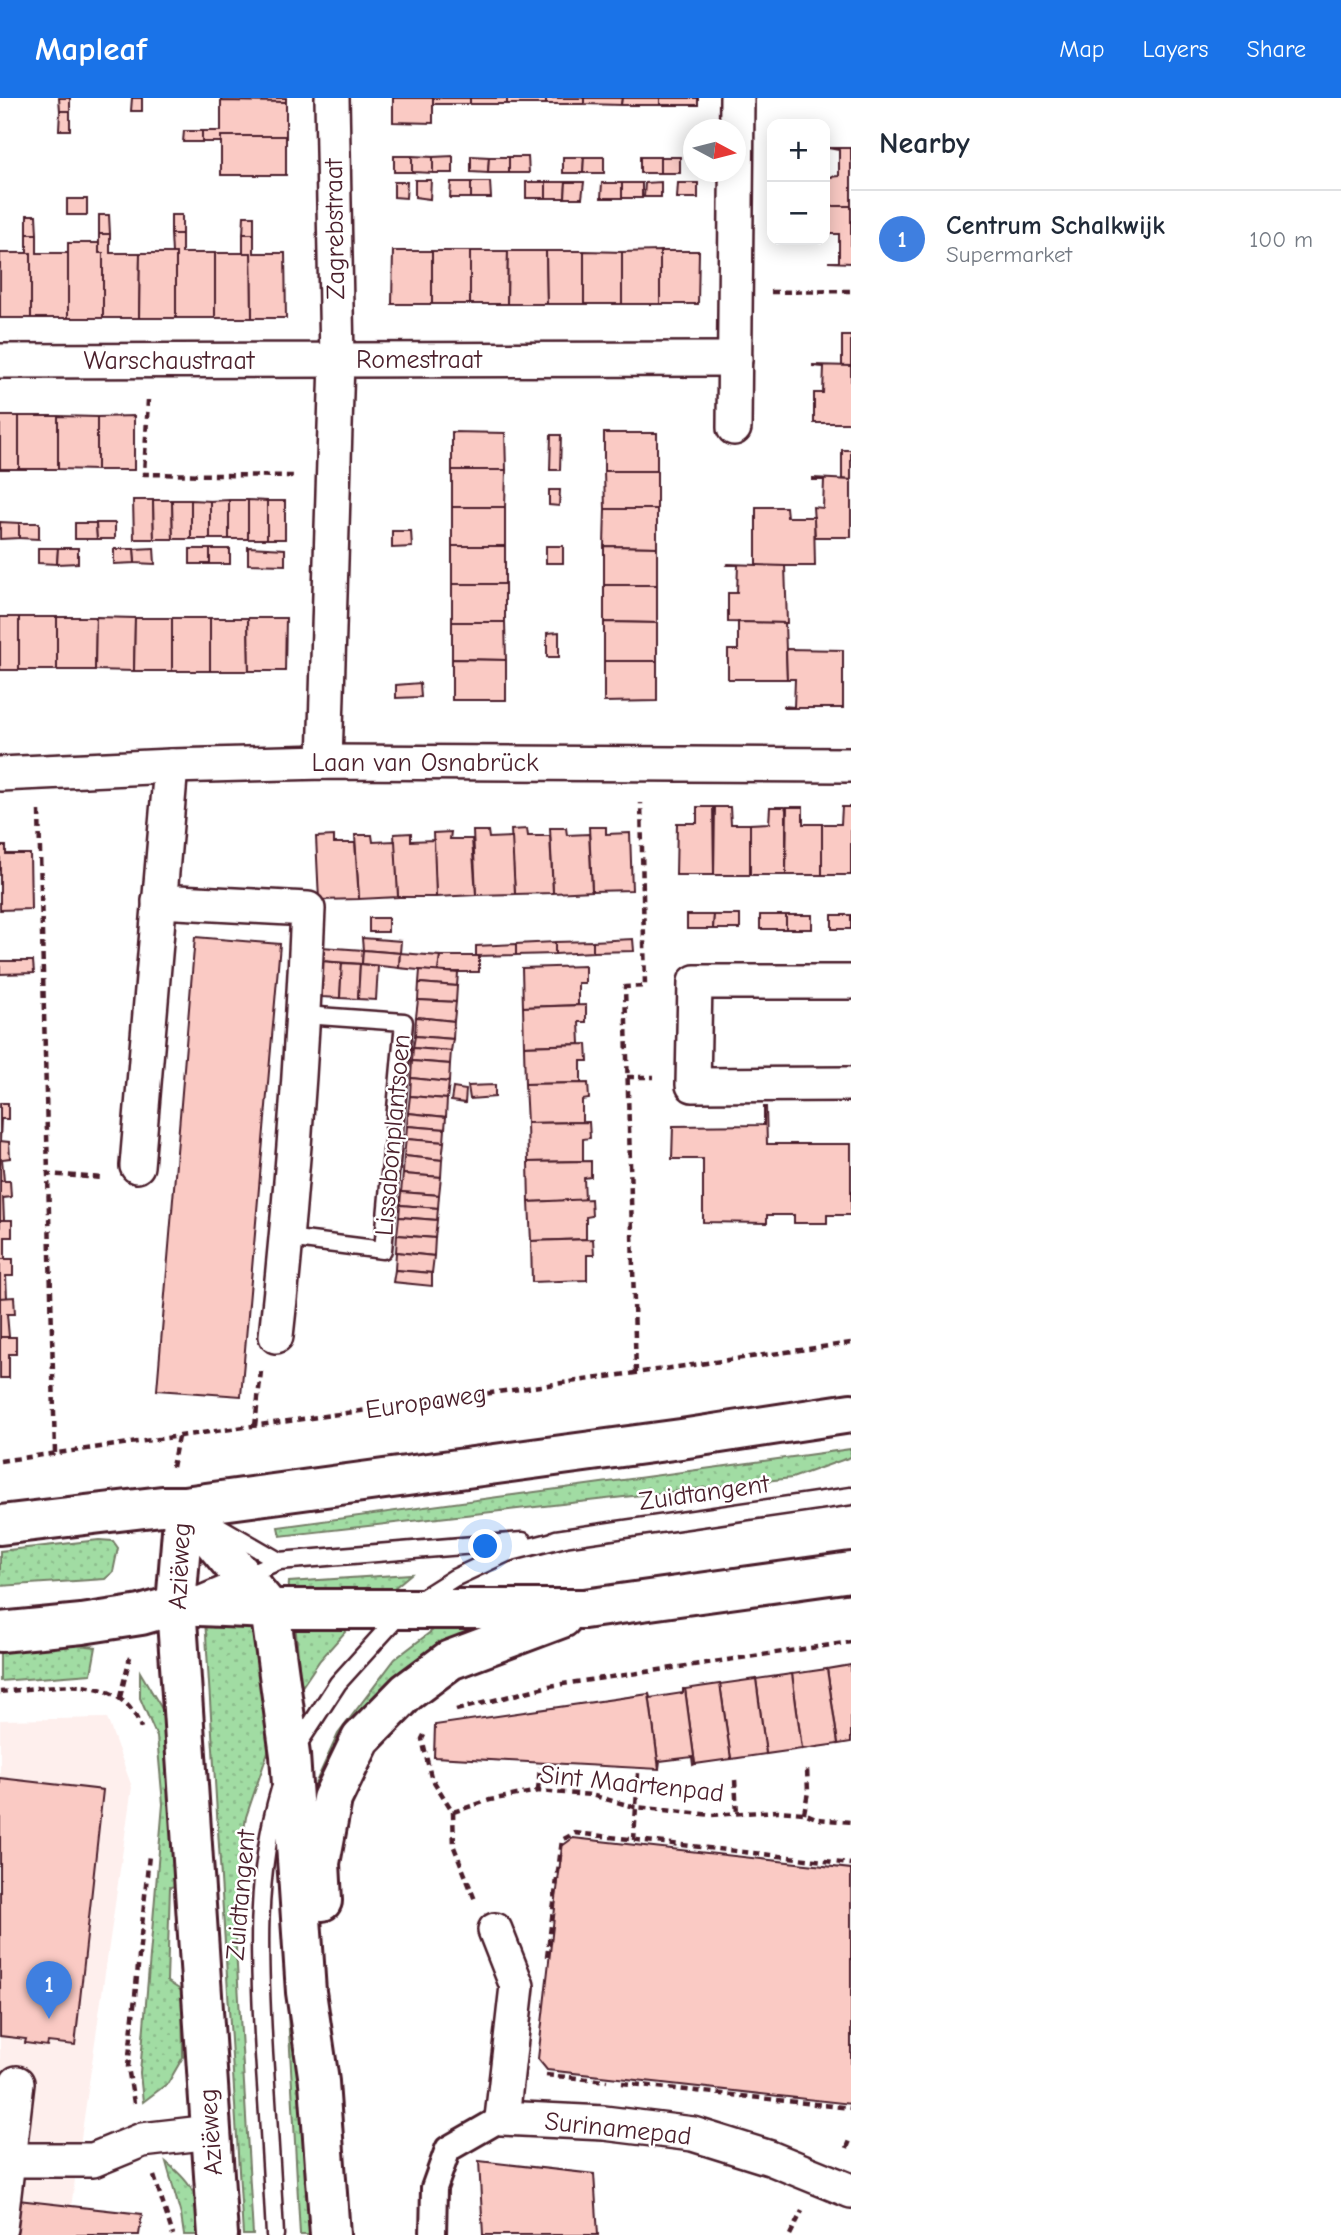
<!DOCTYPE html>
<meta charset="utf-8">
<style>
:root{--surface:#fff;--page:#f2f2f3;--text:#1f2937;--muted:#747a83;--line:#e0e1e3;--accent:#1a73e8}
body{margin:0;font-family:"Comic Neue",sans-serif;background:var(--page);color:var(--text)}
.controls{position:absolute;right:21px;top:21px;display:grid;overflow:hidden;border-radius:14px;box-shadow:0 4px 18px #0003}
.controls button{width:63px;height:63px;display:grid;place-items:center;padding:0;border:0;border-bottom:2px solid var(--line);background:var(--surface);color:var(--text);font:35px sans-serif}
.compass{position:absolute;left:683px;top:21px;width:63px;height:63px;border-radius:50%;background:var(--surface);box-shadow:0 4px 18px #0003;rotate:97deg}
.you{position:absolute;left:486px;top:1449px;width:24px;height:24px;margin:-18px;border:5px solid #fff;border-radius:50%;background:#1a73e8;box-shadow:0 0 0 10px #1a73e833}
.badge{display:grid;place-items:center;width:46px;height:46px;border-radius:50%;background:var(--accent);color:#fff;font-size:23px;font-weight:700}
.pin{position:absolute;translate:-50% -58px;filter:drop-shadow(0 2px 4px #0008)}
.pin::after{content:'';position:absolute;top:37px;width:24px;height:21px;background:inherit;clip-path:polygon(0 0,100% 0,50% 100%)}
.list{margin:0;padding:0;list-style:none}
h2{display:flex;justify-content:space-between;align-items:center;height:91px;margin:0;padding:0 28px;font-size:30px}
h2 small{font-size:23px;font-weight:400;color:var(--muted)}
.list li{display:grid;grid-template-columns:46px 1fr auto;gap:21px;align-items:center;box-sizing:border-box;height:98px;padding:0 28px;border-top:2px solid var(--line)}
.list b{display:block;font-size:26px;white-space:nowrap}
.list p{margin:0;font-size:23px;white-space:nowrap;color:var(--muted)}
.list em{font-size:23px;font-style:normal;color:var(--muted)}
.map{position:relative;flex:none;width:851px;height:2137px;overflow:hidden}
header{display:flex;align-items:center;gap:42px;box-sizing:border-box;height:98px;padding:0 35px;background:var(--accent);color:#fff}
header strong{font-size:33px}
nav{display:flex;gap:38px;margin-inline-start:auto;font-size:24px}
main{display:flex}
aside{flex:1;background:var(--surface)}
.map>svg:first-child{display:block}
.built{fill:#feefed}
.grass{fill:url(#grass-dots);stroke:#767e67;stroke-width:2}
.building{fill:#facac4;stroke:#4a1f2b;stroke-width:2}
.lines{fill:none;stroke-linecap:round;stroke-linejoin:round}
.service-casing{stroke:#4a1f2b;stroke-width:21}
.pedestrian-casing{stroke:#4a1f2b;stroke-width:30}
.minor-casing{stroke:#4a1f2b;stroke-width:38}
.secondary-casing{stroke:#4a1f2b;stroke-width:44}
.path{stroke:#4a1f2b;stroke-width:4.5;stroke-dasharray:7 5;stroke-linecap:butt}
.service{stroke:#fff;stroke-width:16}
.pedestrian{stroke:#fff;stroke-width:24}
.minor{stroke:#fff;stroke-width:33}
.secondary{stroke:#fff;stroke-width:38}
.labels{text-anchor:middle;dominant-baseline:central;stroke-width:5;stroke-linejoin:round;paint-order:stroke}
.street-label{font-size:26px;fill:#4a1f2b;stroke:#fff}
</style>
<header>
<strong>Mapleaf</strong>
<nav><a>Map</a><a>Layers</a><a>Share</a></nav>
</header>
<main>
<div class="map">
<svg width="851" height="2137" viewBox="0 0 851 2137">
<defs>
<pattern id="grass-dots" width="8" height="8" patternUnits="userSpaceOnUse" patternTransform="scale(1.75)"><rect width="8" height="8" fill="#a1dca3"/><path d="M2 2h.1M6 6h.1" fill="none" stroke="#8cbc8c" stroke-width="1.8" stroke-linecap="round"/></pattern>
</defs>
<rect width="100%" height="100%" fill="#fff"/>
<filter id="ink" filterUnits="userSpaceOnUse"><feTurbulence type="fractalNoise" baseFrequency=".0143" numOctaves="2"/><feDisplacementMap in="SourceGraphic" scale="14" xChannelSelector="R" yChannelSelector="G"/><feConvolveMatrix kernelMatrix="1 2 1 2 8 2 1 2 1" color-interpolation-filters="sRGB"/></filter>
<g filter="url(#ink)">
<polygon class="built" points="107,1620 132,1689 67,2137 0,2137 0,1622"/>
<g class="grass">
<polygon points="851,1351 851,1359 792,1380 280,1438 278,1429"/>
<polygon points="99,1442 113,1443 118,1450 113,1474 105,1481 0,1488 0,1453"/>
<polygon points="411,1476 382,1500 288,1499 289,1484"/>
<polygon points="246,1519 263,1552 276,1630 246,1719 236,1784 236,1851 253,2137 243,2137 205,1521"/>
<polygon points="507,1521 451,1548 312,1723 305,1708 338,1636 395,1561 445,1523"/>
<polygon points="295,1524 354,1524 320,1562 301,1590"/>
<polygon points="60,1545 96,1549 91,1576 0,1583 0,1550"/>
<polygon points="140,1574 165,1616 176,1788 170,1789 167,1883 182,1893 183,1959 168,1985 143,2004 140,1975 163,1706 157,1639 140,1600"/>
<polygon points="294,1858 311,2137 300,2137 285,1859"/>
<path d="M166,2064C197,2089 197,2098 199,2137H184L181,2117Z"/>
</g>
<g class="building">
<polygon points="59,0 70,0 70,13 60,13"/>
<polygon points="132,0 142,0 142,13 131,13"/>
<polygon points="221,0 286,0 286,4 221,3"/>
<polygon points="393,0 433,0 433,25 393,24"/>
<rect x="433" y="0" width="37" height="6"/>
<rect x="470" y="0" width="37" height="6"/>
<rect x="507" y="0" width="39" height="6"/>
<rect x="546" y="0" width="38" height="6"/>
<polygon points="584,0 622,0 621,7 584,6"/>
<polygon points="622,0 660,0 660,7 621,7"/>
<rect x="660" y="0" width="38" height="7"/>
<polygon points="221,3 286,4 286,38 221,38 221,44 202,44 202,33 221,33"/>
<polygon points="60,13 70,13 70,32 59,32"/>
<polygon points="184,33 202,33 202,44 183,44"/>
<rect x="221" y="38" width="65" height="39"/>
<polygon points="828,50 851,50 851,108 829,108 829,79 839,78 839,52"/>
<rect x="394" y="58" width="18" height="16"/>
<polygon points="412,58 433,59 433,75 412,74"/>
<polygon points="453,58 453,75 433,75 433,59"/>
<polygon points="471,58 489,59 488,75 471,74"/>
<polygon points="489,59 509,59 509,75 488,75"/>
<polygon points="509,59 528,59 529,75 509,75"/>
<polygon points="563,59 584,59 583,75 563,75"/>
<polygon points="584,59 604,59 604,75 583,75"/>
<rect x="640" y="59" width="20" height="16"/>
<rect x="660" y="59" width="20" height="16"/>
<polygon points="415,82 431,82 430,101 415,99"/>
<polygon points="394,84 407,84 406,100 394,99"/>
<polygon points="451,84 471,84 471,100 450,100"/>
<polygon points="471,84 490,84 491,100 471,100"/>
<rect x="526" y="84" width="20" height="16"/>
<polygon points="546,84 566,84 565,100 546,100"/>
<polygon points="566,84 584,84 582,100 565,100"/>
<polygon points="661,84 661,99 644,99 645,85"/>
<polygon points="602,85 622,85 622,100 601,100"/>
<rect x="622" y="85" width="20" height="15"/>
<polygon points="678,85 698,85 698,100 677,100"/>
<rect x="67" y="101" width="20" height="16"/>
<polygon points="829,108 851,108 851,165 828,164 839,164 839,136 829,136"/>
<polygon points="27,117 36,117 37,136 27,136"/>
<polygon points="99,117 109,117 110,136 99,136"/>
<rect x="171" y="117" width="11" height="19"/>
<polygon points="244,118 254,118 254,136 243,136"/>
<polygon points="27,136 37,136 37,155 68,155 68,220 31,220 31,155 27,155"/>
<polygon points="99,136 110,136 110,155 140,155 139,220 103,220 103,155 99,155"/>
<polygon points="171,136 182,136 182,155 215,155 215,220 176,220 176,155 172,155"/>
<polygon points="243,136 254,136 254,155 285,155 286,220 252,220 251,155 243,155"/>
<polygon points="68,145 99,145 99,155 103,155 103,220 68,220"/>
<polygon points="393,153 432,153 432,206 392,206"/>
<rect x="432" y="153" width="38" height="53"/>
<polygon points="470,153 508,153 507,206 470,206"/>
<polygon points="508,153 546,153 547,206 507,206"/>
<polygon points="546,153 584,153 584,206 547,206"/>
<polygon points="584,153 622,154 622,206 584,206"/>
<polygon points="660,153 660,206 622,206 622,154"/>
<polygon points="660,153 699,153 698,206 660,206"/>
<rect x="0" y="155" width="31" height="65"/>
<polygon points="140,155 176,155 176,220 139,220"/>
<polygon points="215,155 251,155 252,220 215,220"/>
<rect x="842" y="238" width="9" height="30"/>
<polygon points="813,267 851,268 851,325 814,325 814,295 823,295 824,269 813,268"/>
<rect x="0" y="318" width="19" height="53"/>
<rect x="19" y="318" width="39" height="53"/>
<polygon points="58,318 97,319 97,372 58,371"/>
<polygon points="134,318 134,372 97,372 97,319"/>
<polygon points="452,334 505,335 506,372 452,372"/>
<rect x="604" y="335" width="53" height="38"/>
<polygon points="551,337 561,337 560,372 550,372"/>
<polygon points="842,352 851,352 851,382 842,381"/>
<polygon points="452,372 506,372 505,409 452,409"/>
<polygon points="604,373 657,373 657,411 605,411"/>
<polygon points="813,380 851,382 851,439 815,439 813,409 823,410 824,382 813,382"/>
<polygon points="549,392 560,392 559,408 549,407"/>
<polygon points="133,402 153,402 154,441 134,441"/>
<polygon points="153,402 172,402 173,441 154,441"/>
<polygon points="172,402 191,402 191,441 173,441"/>
<polygon points="191,402 210,403 210,441 191,441"/>
<rect x="229" y="402" width="19" height="39"/>
<polygon points="229,402 229,441 210,441 210,403"/>
<polygon points="248,402 267,403 267,441 248,441"/>
<rect x="267" y="403" width="18" height="38"/>
<rect x="452" y="409" width="53" height="39"/>
<polygon points="756,409 786,409 787,419 814,419 815,468 756,468"/>
<polygon points="605,411 657,411 657,449 604,448"/>
<polygon points="0,424 19,425 19,440 0,441"/>
<polygon points="19,425 39,425 39,441 19,440"/>
<polygon points="75,425 96,425 97,441 75,441"/>
<polygon points="96,425 115,425 115,441 97,441"/>
<polygon points="392,433 411,433 412,449 392,450"/>
<rect x="452" y="448" width="53" height="38"/>
<rect x="546" y="448" width="17" height="17"/>
<polygon points="604,448 657,449 657,487 604,487"/>
<polygon points="248,449 285,451 285,467 248,466"/>
<polygon points="38,450 58,450 57,466 38,465"/>
<polygon points="58,450 78,450 78,465 57,466"/>
<polygon points="154,450 155,466 135,465 134,451"/>
<polygon points="114,451 134,451 135,465 114,466"/>
<rect x="190" y="451" width="20" height="15"/>
<rect x="210" y="451" width="20" height="15"/>
<polygon points="728,466 785,468 787,525 728,524 728,495 737,495 738,467 727,467"/>
<rect x="452" y="486" width="53" height="38"/>
<polygon points="604,487 657,487 657,525 604,524"/>
<rect x="0" y="519" width="19" height="53"/>
<rect x="19" y="519" width="38" height="53"/>
<polygon points="57,519 96,519 95,572 57,572"/>
<polygon points="96,519 135,520 134,573 95,572"/>
<polygon points="135,520 172,520 172,573 134,573"/>
<rect x="172" y="520" width="38" height="53"/>
<polygon points="210,520 248,520 249,573 210,573"/>
<polygon points="248,520 286,520 285,573 249,573"/>
<polygon points="452,524 505,524 506,562 452,561"/>
<polygon points="604,524 657,525 657,563 604,563"/>
<polygon points="738,524 785,525 787,581 728,581 728,552 738,552"/>
<polygon points="559,534 559,559 547,559 547,535"/>
<polygon points="786,551 843,552 843,610 784,610 784,608 794,609 795,581 787,581"/>
<polygon points="452,561 506,562 506,602 452,602"/>
<polygon points="604,563 657,563 657,603 604,604"/>
<polygon points="420,585 421,599 396,600 396,587"/>
<polygon points="697,709 713,709 714,777 676,777 677,725 697,725"/>
<polygon points="715,709 730,709 731,726 750,726 750,777 714,777"/>
<polygon points="770,709 785,709 786,712 786,777 750,777 750,726 769,725"/>
<polygon points="787,709 803,709 803,726 822,726 822,777 786,777"/>
<polygon points="842,709 851,709 851,777 822,777 822,726 841,726"/>
<polygon points="589,729 606,729 606,736 630,735 632,792 592,793"/>
<polygon points="550,730 566,730 567,737 589,736 592,793 553,795"/>
<polygon points="527,731 528,738 550,738 553,795 515,796 511,732"/>
<polygon points="473,733 488,733 489,740 512,739 515,796 476,797"/>
<polygon points="451,734 450,741 472,741 476,797 436,799 433,735"/>
<polygon points="411,735 411,743 434,742 436,799 398,799 394,736"/>
<polygon points="355,737 372,737 373,744 395,743 398,799 359,801"/>
<polygon points="334,738 334,745 355,745 359,801 319,802 316,739"/>
<polygon points="0,748 6,748 6,756 30,756 31,811 0,812"/>
<polygon points="687,817 714,817 713,831 687,831"/>
<polygon points="714,817 740,817 740,831 713,831"/>
<rect x="760" y="817" width="26" height="14"/>
<rect x="786" y="817" width="26" height="14"/>
<rect x="832" y="817" width="19" height="14"/>
<rect x="369" y="820" width="19" height="14"/>
<polygon points="195,839 280,846 241,1298 157,1292"/>
<polygon points="362,840 401,843 400,855 363,852"/>
<polygon points="633,841 634,853 593,854 593,843"/>
<polygon points="593,843 593,854 555,856 555,844"/>
<polygon points="555,844 555,856 516,857 516,846"/>
<polygon points="516,846 516,857 476,858 476,848"/>
<polygon points="321,849 363,852 362,866 321,863"/>
<polygon points="363,852 400,855 399,870 362,866"/>
<polygon points="400,855 440,858 438,874 399,870"/>
<polygon points="440,858 479,858 479,874 438,874"/>
<polygon points="0,863 33,863 34,875 0,876"/>
<polygon points="321,863 342,865 340,900 322,899"/>
<polygon points="342,865 360,866 358,901 340,900"/>
<polygon points="360,866 378,868 376,902 358,901"/>
<polygon points="585,868 585,885 578,885 578,907 523,909 522,870"/>
<polygon points="420,872 458,875 457,888 419,885"/>
<polygon points="419,885 457,888 456,904 418,902"/>
<polygon points="418,902 456,904 454,923 416,919"/>
<polygon points="586,907 586,924 579,924 580,946 524,948 523,909"/>
<polygon points="416,919 454,923 453,941 415,938"/>
<polygon points="415,938 453,941 451,953 413,950"/>
<polygon points="587,946 588,963 581,963 581,985 525,986 524,948"/>
<polygon points="413,950 451,953 450,966 412,963"/>
<polygon points="412,963 450,966 449,984 411,980"/>
<polygon points="411,980 449,984 447,1001 410,998"/>
<polygon points="588,985 589,1001 582,1002 582,1024 527,1025 525,986"/>
<polygon points="495,987 495,999 470,1001 468,988"/>
<polygon points="453,990 466,992 465,1005 451,1003"/>
<polygon points="410,998 447,1001 446,1019 408,1015"/>
<polygon points="0,1005 8,1005 8,1021 1,1021 0,1043"/>
<polygon points="764,1009 766,1009 767,1046 851,1046 851,1117 827,1117 827,1125 794,1125 794,1117 767,1117 767,1125 703,1124 703,1061 672,1061 673,1028 764,1027"/>
<polygon points="408,1015 446,1019 445,1031 407,1028"/>
<polygon points="589,1024 590,1040 583,1041 583,1063 528,1064 527,1025"/>
<polygon points="407,1028 445,1031 444,1044 406,1041"/>
<polygon points="406,1041 444,1044 442,1062 404,1058"/>
<polygon points="0,1043 9,1044 10,1060 2,1061 4,1083 0,1083"/>
<polygon points="404,1058 442,1062 441,1079 403,1076"/>
<polygon points="591,1063 591,1079 584,1080 585,1102 529,1104 528,1064"/>
<polygon points="403,1076 441,1079 439,1097 401,1094"/>
<polygon points="0,1083 10,1083 11,1099 3,1100 4,1122 0,1122"/>
<polygon points="401,1094 439,1097 438,1110 400,1107"/>
<polygon points="591,1101 592,1118 586,1119 586,1141 531,1143 529,1104"/>
<polygon points="400,1107 438,1110 437,1122 399,1119"/>
<polygon points="399,1119 437,1122 435,1140 397,1137"/>
<polygon points="0,1122 12,1122 12,1139 5,1139 5,1161 0,1161"/>
<polygon points="397,1137 435,1140 434,1158 396,1154"/>
<polygon points="593,1141 594,1157 587,1157 587,1182 532,1184 531,1143"/>
<polygon points="396,1154 434,1158 432,1175 395,1172"/>
<polygon points="0,1161 13,1161 13,1178 6,1178 7,1200 0,1200"/>
<polygon points="395,1172 432,1175 432,1188 393,1184"/>
<polygon points="14,1199 15,1216 7,1216 9,1239 0,1239 0,1200"/>
<polygon points="0,1239 16,1239 16,1256 9,1256 9,1280 0,1280"/>
<polygon points="851,1567 851,1644 838,1646 827,1571"/>
<polygon points="827,1571 838,1646 802,1651 792,1576"/>
<polygon points="792,1576 802,1651 766,1656 756,1581"/>
<polygon points="756,1581 766,1656 731,1661 720,1586"/>
<polygon points="720,1586 731,1661 695,1666 685,1591"/>
<polygon points="683,1591 685,1591 695,1666 693,1667 692,1659 660,1663 659,1671 649,1596 650,1600 683,1595"/>
<polygon points="649,1596 659,1671 434,1659 435,1627"/>
<polygon points="0,1680 103,1692 75,1947 48,1944 47,1948 25,1945 26,1941 0,1938"/>
<polygon points="573,1740 851,1771 851,2006 547,1972 538,1961 562,1748"/>
<polygon points="479,2063 594,2076 598,2137 483,2137"/>
<polygon points="0,2100 142,2116 139,2137 0,2137"/>
</g>
<g class="lines">
<g class="service-casing">
<g id="service">
<polyline points="287,1140 383,1152 404,924 304,917"/>
<polyline points="215,1426 279,1463"/>
<polyline points="556,1441 851,1398"/>
<polyline points="199,1497 279,1463 523,1443"/>
<polyline points="295,1651 338,1585 405,1511 454,1480 507,1455 565,1440"/>
<path d="M275,2137C272,2077 268,2016 264,1956C259,1865 254,1779 280,1691"/>
</g>
</g>
<g class="pedestrian-casing">
<polyline id="pedestrian" points="433,2137 434,2090 448,2051 502,2020"/>
</g>
<g class="minor-casing">
<g id="minor">
<polyline points="0,263 337,262 332,0"/>
<polyline points="734,330 737,0"/>
<polyline points="325,664 337,262 735,261"/>
<polyline points="0,676 171,668 325,664 851,667"/>
<path d="M159,803L308,811C302,954 292,1096 276,1238"/>
<polyline points="851,884 695,884 693,987 851,986"/>
<polyline points="137,1068 171,668"/>
<polyline points="495,1832 517,1888 502,2020 604,2025 693,2036 770,2060 851,2093"/>
<polyline points="8,2062 93,2062 142,2042 211,2034"/>
<polyline points="0,2130 17,1985"/>
</g>
</g>
<g class="secondary-casing">
<g id="secondary">
<polyline points="184,1408 270,1511 290,1657 306,1894 319,1984 330,2137"/>
<polyline points="184,1408 176,1507 218,2137"/>
<polyline points="0,1427 162,1408 184,1408 681,1341 851,1315"/>
<polyline points="0,1534 82,1526 141,1517 176,1507 270,1511 584,1511 851,1474"/>
<polyline points="322,1803 320,1765 332,1701 361,1641 407,1594 450,1562 562,1520"/>
</g>
</g>
<g class="path">
<polyline points="771,194 851,193"/>
<polyline points="148,302 144,376 295,378"/>
<polyline points="39,713 48,1076"/>
<polyline points="627,979 654,979"/>
<polyline points="636,1275 625,889 645,888 641,705"/>
<polyline points="255,1328 261,1273"/>
<polyline points="55,1355 48,1076 102,1080"/>
<polyline points="0,1363 851,1245"/>
<polyline points="172,1369 178,1339"/>
<path d="M0,1594C50,1590 119,1570 141,1630"/>
<polyline points="120,1599 130,1559"/>
<polyline points="456,1612 549,1588 851,1544"/>
<polyline points="424,1637 422,1641 431,1679 453,1714 454,1749 475,1802"/>
<polyline points="735,1682 737,1716"/>
<polyline points="538,1693 540,1669"/>
<polyline points="453,1714 490,1702 538,1693 591,1697 635,1709 711,1717 778,1713 804,1715 818,1721 851,1724"/>
<polyline points="804,1715 808,1694 807,1671"/>
<polyline points="634,1742 638,1675"/>
<polyline points="547,1859 562,1742 575,1735 851,1766"/>
<polyline points="546,1977 607,1983"/>
<polyline points="622,1985 851,2010"/>
<polyline points="134,2005 128,1969 149,1757"/>
<polyline points="847,2050 851,2040"/>
<polyline points="154,2078 173,2137"/>
<polyline points="790,2137 802,2113"/>
</g>
<use href="#service" class="service"/>
<use href="#pedestrian" class="pedestrian"/>
<use href="#minor" class="minor"/>
<use href="#secondary" class="secondary"/>
</g>
</g>
<g class="labels">
<g class="street-label">
<text transform="translate(335 131) rotate(-91)">Zagrebstraat</text>
<text x="419" y="262">Romestraat</text>
<text x="169" y="263">Warschaustraat</text>
<text x="425" y="665">Laan van Osnabrück</text>
<text transform="translate(393 1037) rotate(-85)">Lissabonplantsoen</text>
<text transform="translate(426 1304) rotate(-8)">Europaweg</text>
<text transform="translate(704 1395) rotate(-8)">Zuidtangent</text>
<text transform="translate(180 1468) rotate(-87)">Aziëweg</text>
<text transform="translate(632 1686) rotate(6)">Sint Maartenpad</text>
<text transform="translate(241 1797) rotate(-85)">Zuidtangent</text>
<text transform="translate(618 2031) rotate(6)">Surinamepad</text>
<text transform="translate(211 2034) rotate(-94)">Aziëweg</text>
</g>
</g>
</svg>
<div class="controls">
<button>+</button>
<button>−</button>
</div>
<svg class="compass" viewBox="-18 -18 36 36"><path d="M0-13l5 13h-10z" fill="#e53935"/><path d="M0 13l5-13h-10z" fill="#747a83"/></svg>
<div class="you"></div>
<div class="pin badge" style="left:49px;top:1921px;background:#3f7fe0">1</div>
</div>
<aside>
<h2>Nearby<small></small></h2>
<ul class="list">
<li><span class="badge" style="background:#3f7fe0">1</span><div><b>Centrum Schalkwijk</b><p>Supermarket</p></div><em>100 m</em></li>
</ul>
</aside>
</main>
